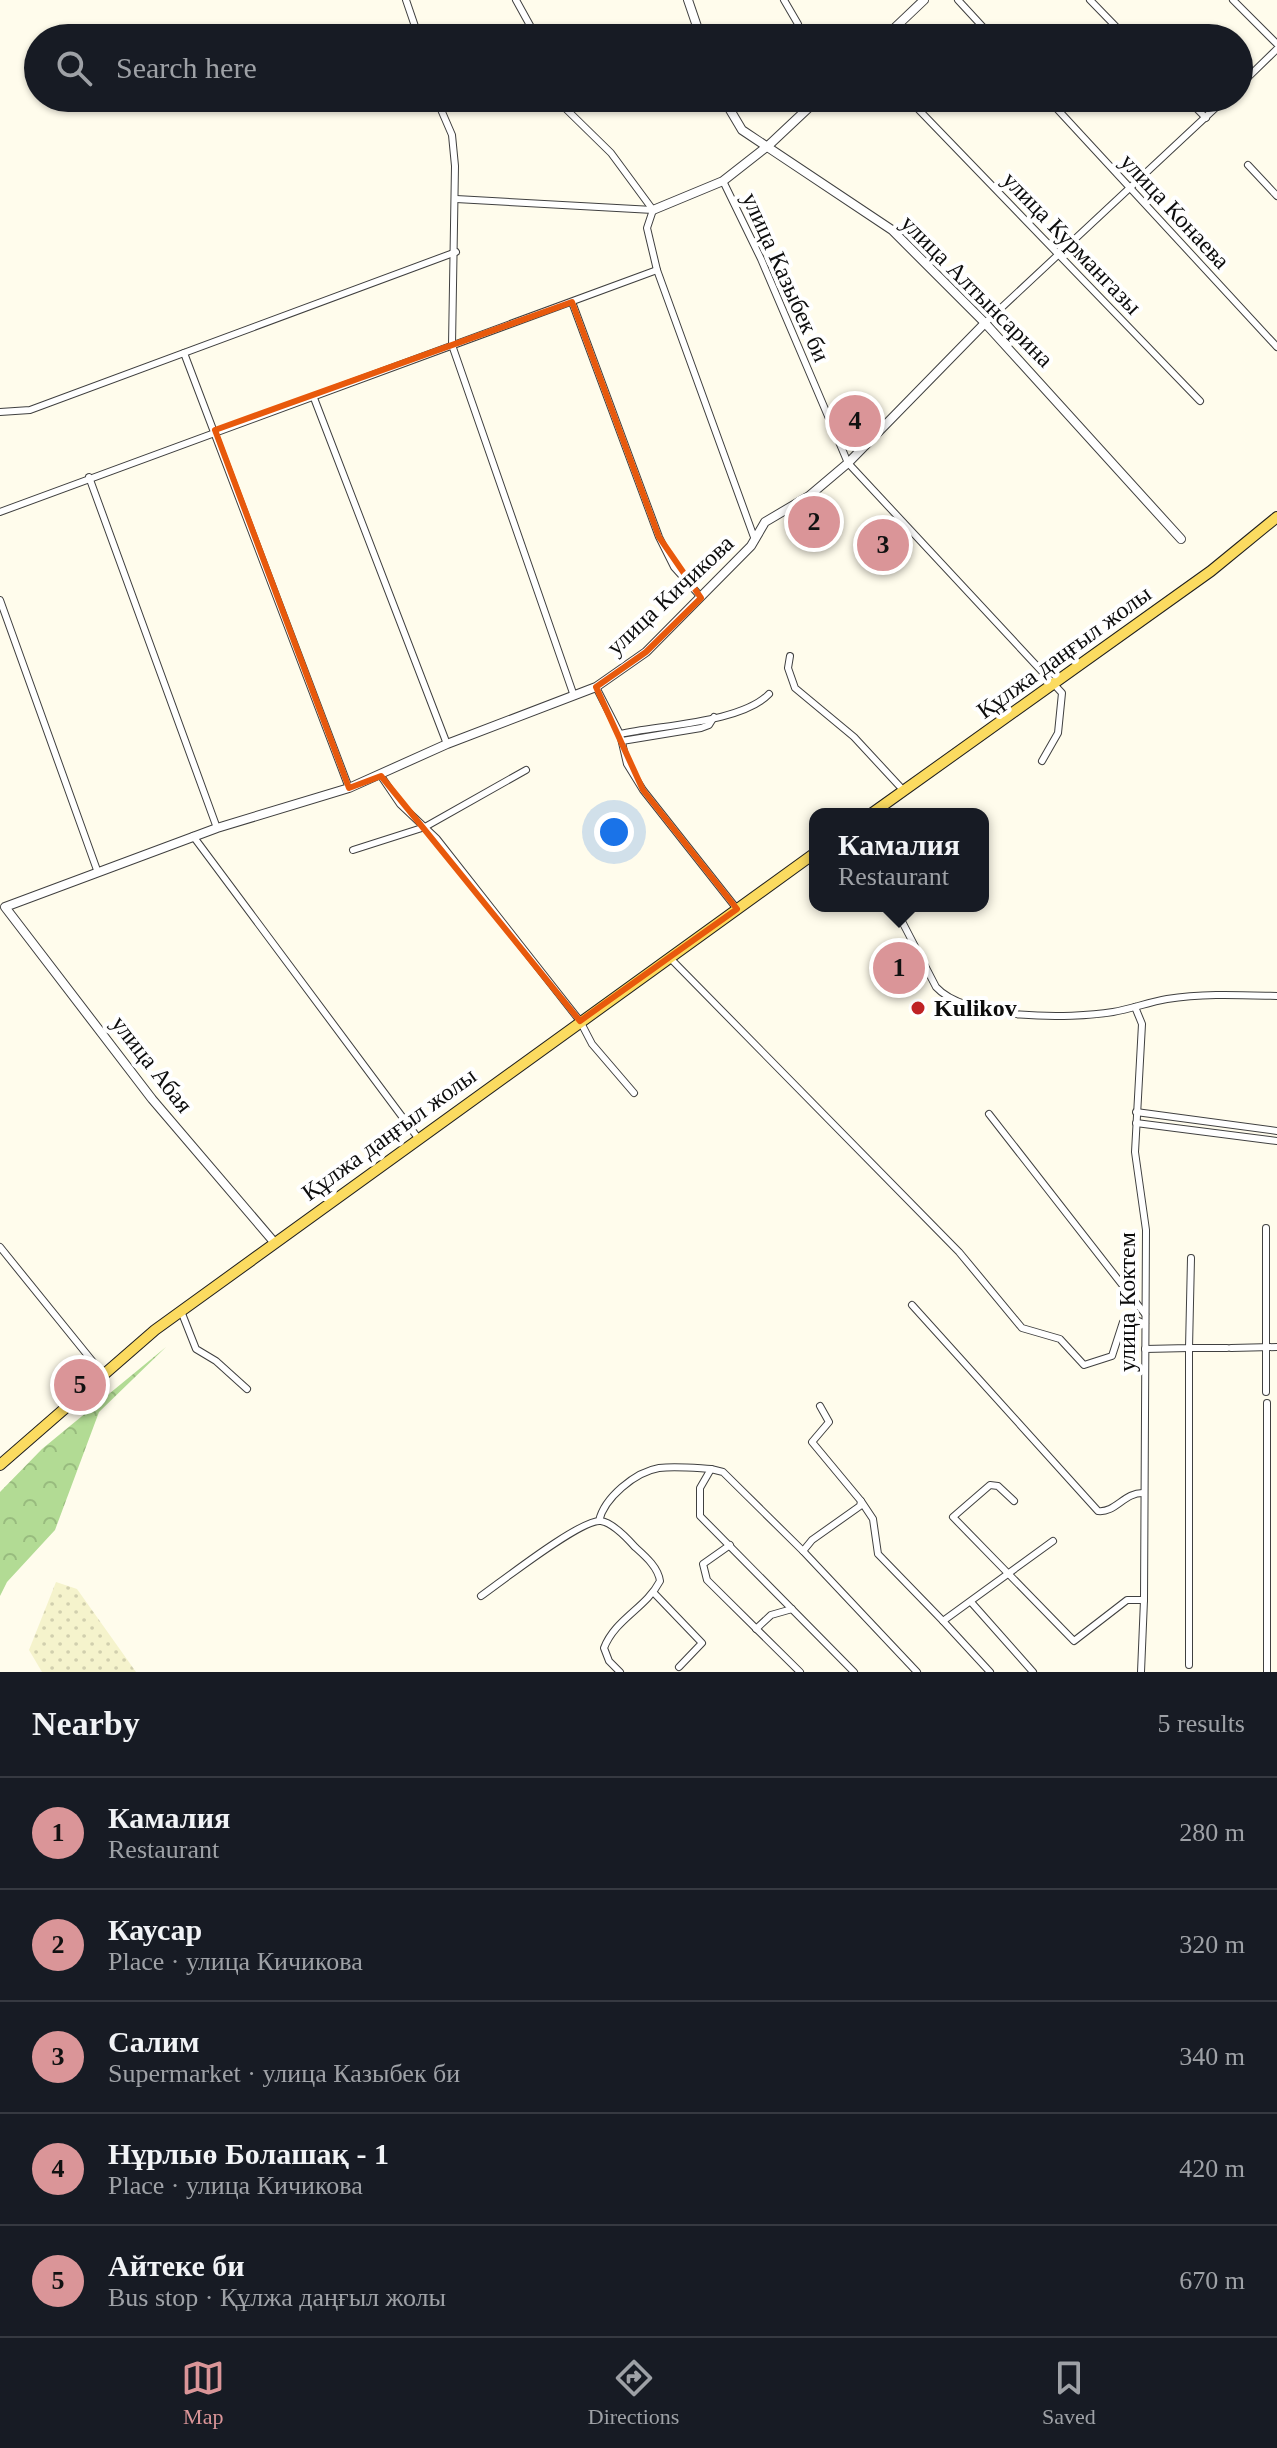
<!DOCTYPE html>
<meta charset="utf-8">
<style>
:root{--surface:#171b24;--page:#20242c;--text:#f1f3f6;--muted:#9ea1a6;--line:#363941;--accent:#da9598}
body{margin:0;font-family:Georgia,serif;background:var(--page);color:var(--text)}
.you{position:absolute;left:614px;top:832px;width:28px;height:28px;margin:-20px;border:6px solid #fff;border-radius:50%;background:#1a73e8;box-shadow:0 0 0 12px #1a73e833}
.badge{display:grid;place-items:center;width:52px;height:52px;border-radius:50%;background:var(--accent);color:#111;font-size:26px;font-weight:700}
.pin{position:absolute;translate:-50% -50%;border:4px solid #fff;box-shadow:0 2px 8px #0006}
.popup{position:absolute;left:809px;top:808px;width:180px;height:104px;box-sizing:border-box;display:grid;place-content:center;border-radius:16px;background:var(--surface);filter:drop-shadow(0 2px 6px #0005);font-size:26px;white-space:nowrap;color:var(--muted)}
.popup b{font-size:30px;color:var(--text)}
.popup::after{content:'';position:absolute;left:50%;top:100%;margin-left:-16px;border:16px solid transparent;border-top-color:var(--surface)}
.list{margin:0;padding:0;list-style:none}
h2{display:flex;justify-content:space-between;align-items:center;height:104px;margin:0;padding:0 32px;font-size:34px}
h2 small{font-size:26px;font-weight:400;color:var(--muted)}
.list li{display:grid;grid-template-columns:52px 1fr auto;gap:24px;align-items:center;box-sizing:border-box;height:112px;padding:0 32px;border-top:2px solid var(--line)}
.list b{display:block;font-size:30px;white-space:nowrap}
.list p{margin:0;font-size:26px;white-space:nowrap;color:var(--muted)}
.list em{font-size:26px;font-style:normal;color:var(--muted)}
.icon{flex:none;width:44px;height:44px;fill:none;stroke:currentColor;stroke-width:2;stroke-linecap:round;stroke-linejoin:round}
.map{position:relative;flex:none;width:1277px;height:1672px;overflow:hidden}
.search{position:absolute;background:var(--surface);box-shadow:0 2px 6px #0004;left:24px;right:24px;top:24px;height:88px;display:flex;align-items:center;gap:20px;box-sizing:border-box;padding:0 28px;border-radius:44px;color:var(--muted);font-size:30px}
.sheet{height:664px;background:var(--surface)}
nav{display:flex;justify-content:space-around;align-items:center;box-sizing:border-box;height:112px;border-top:2px solid var(--line);background:var(--surface);font-size:22px;color:var(--muted)}
nav a{display:grid;justify-items:center;gap:4px}
nav .on{color:var(--accent)}
.map>svg:first-child{display:block}
.farmland{fill:url(#farmland-dots)}
.forest{fill:url(#forest-crowns)}
.lines{fill:none;stroke-linecap:round;stroke-linejoin:round}
.minor-casing{stroke:#404040;stroke-width:8}
.tertiary-casing{stroke:#404040;stroke-width:10}
.primary-casing{stroke:#1e1e1e;stroke-width:12}
.minor{stroke:#fff;stroke-width:6}
.tertiary{stroke:#fff;stroke-width:8}
.primary{stroke:#fbdb60;stroke-width:10}
.marked{fill:none;stroke:#e8590c;stroke-width:6;stroke-linejoin:round}
.poi-dot{fill:#bf2224;stroke:#fff;stroke-width:3}
.labels{text-anchor:middle;dominant-baseline:central;stroke-width:8;stroke-linejoin:round;paint-order:stroke}
.street-label{font-size:24px;fill:#0d0d0d;stroke:#fff}
.poi-label{font-size:24px;font-weight:bold;fill:#0d0d0d;stroke:#fff;text-anchor:start}
</style>
<div class="map">
<svg width="1277" height="1672" viewBox="0 0 1277 1672">
<defs>
<pattern id="farmland-dots" width="8" height="8" patternUnits="userSpaceOnUse" patternTransform="scale(2)"><rect width="8" height="8" fill="#f5f3cc"/><path d="M2 2h.1M6 6h.1" fill="none" stroke="#d1cfae" stroke-width="1.8" stroke-linecap="round"/></pattern>
<pattern id="forest-crowns" width="20" height="18" patternUnits="userSpaceOnUse" patternTransform="scale(2)"><rect width="20" height="18" fill="#b2db94"/><path d="M2 6a3 3 0 1 1 6 0M12 15a3 3 0 1 1 6 0" fill="none" stroke="#98bb7e"/></pattern>
</defs>
<rect width="100%" height="100%" fill="#fffcec"/>
<polygon class="farmland" points="56,1582 77,1589 136,1672 42,1672 29,1650"/>
<polygon class="forest" points="166,1347 99,1412 55,1530 7,1582 0,1596 0,1492 42,1449"/>
<g class="lines">
<g class="minor-casing">
<g id="minor">
<polyline points="406,0 419,38"/>
<polyline points="516,0 537,38"/>
<polyline points="784,0 798,24"/>
<polyline points="958,0 993,38"/>
<polyline points="1090,0 1127,38"/>
<polyline points="1233,0 1277,44"/>
<polyline points="1239,86 1277,49"/>
<polyline points="436,98 452,135 455,166 452,345 574,696"/>
<polyline points="560,98 563,106 611,153 653,210"/>
<polyline points="581,98 587,107"/>
<polyline points="1047,98 1277,347"/>
<polyline points="1186,98 1206,118"/>
<polyline points="919,110 1200,401"/>
<polyline points="1248,165 1277,196"/>
<polyline points="723,181 761,259 848,463 1062,693 1058,733 1042,761"/>
<polyline points="456,199 653,210"/>
<polyline points="653,210 647,228 657,270 755,540"/>
<polyline points="572,302 659,537 674,567 701,597"/>
<polyline points="985,323 1226,98"/>
<polyline points="184,353 349,788"/>
<polyline points="314,398 447,744"/>
<polyline points="0,412 30,410 456,252"/>
<polyline points="89,477 217,828"/>
<polyline points="0,512 657,270"/>
<polyline points="0,600 97,870"/>
<polyline points="790,656 788,668 795,688 854,737 904,791"/>
<polyline points="596,687 620,734 627,764 643,790 737,909"/>
<path d="M620,734C659,725 741,723 769,694"/>
<polyline points="622,741 701,728 709,725 714,717"/>
<polyline points="381,776 400,804 437,839 580,1021 592,1044 634,1093"/>
<polyline points="193,836 418,1138"/>
<polyline points="353,850 425,827 526,770"/>
<path d="M894,906L936,987C966,1020 1071,1019 1113,1012C1131,1009 1149,1002 1167,999C1203,993 1241,995 1277,996"/>
<polyline points="669,957 959,1252 1022,1328 1060,1339 1084,1365 1112,1356 1123,1322 1134,1319 1145,1324"/>
<polyline points="1135,1007 1142,1024 1135,1152 1146,1230 1144,1600"/>
<polyline points="1136,1112 1277,1131"/>
<polyline points="989,1114 1145,1314"/>
<polyline points="1136,1123 1277,1141"/>
<polyline points="0,1247 102,1373"/>
<path d="M912,1305L1098,1511C1116,1513 1124,1492 1144,1493"/>
<polyline points="181,1311 196,1349 216,1361 247,1389"/>
<polyline points="1231,1348 1277,1347"/>
<polyline points="1145,1349 1189,1348 1191,1258"/>
<polyline points="1266,1392 1266,1228"/>
<polyline points="820,1406 829,1422 812,1442 861,1501 860,1506 812,1540 803,1551 917,1672"/>
<polyline points="861,1501 873,1519 878,1554 943,1621"/>
<polyline points="1014,1501 998,1486 990,1485 953,1517 1074,1641 1127,1600 1144,1600 1141,1672"/>
<path d="M599,1521C604,1498 635,1472 659,1468C676,1466 694,1468 711,1469"/>
<polyline points="730,1545 703,1564 707,1580 800,1672"/>
<polyline points="803,1551 723,1472 711,1469 700,1488 700,1516 854,1672"/>
<polyline points="654,1593 702,1643 679,1667"/>
<path d="M481,1596C501,1582 582,1518 601,1521C613,1523 627,1538 635,1547C645,1556 658,1567 660,1581C646,1608 615,1619 604,1648L609,1661L620,1672"/>
<polyline points="971,1602 1033,1672"/>
<polyline points="756,1629 771,1615 792,1609"/>
<polyline points="1189,1665 1189,1348 1227,1348"/>
<polyline points="990,1672 943,1621 1053,1541"/>
<polyline points="1267,1672 1267,1403"/>
</g>
</g>
<g class="tertiary-casing">
<g id="tertiary">
<polyline points="688,0 701,38"/>
<polyline points="884,38 924,0"/>
<polyline points="723,98 742,130 892,230 985,323 1181,539"/>
<polyline points="653,210 723,181 769,145 819,98"/>
<polyline points="274,1242 152,1099 5,907 217,828 349,788 447,744 596,687 646,652 751,546 765,522 809,496 848,463 985,323"/>
</g>
</g>
<g class="primary-casing">
<g id="primary">
<polyline points="871,814 1211,571 1277,517"/>
<polyline points="0,1465 155,1330 815,853"/>
</g>
</g>
<use href="#minor" class="minor"/>
<use href="#tertiary" class="tertiary"/>
<use href="#primary" class="primary"/>
</g>
<path class="marked" d="M572,302L659,537L701,598L646,652L596,687L643,790L737,909L580,1021L381,776L349,788L215,430Z"/>
<circle class="poi-dot" cx="918" cy="1008" r="8"/>
<g class="labels">
<g class="street-label">
<text transform="translate(1175 211) rotate(47)">улица Конаева</text>
<text transform="translate(1072 243) rotate(46)">улица Курмангазы</text>
<text transform="translate(786 277) rotate(66)">улица Казыбек би</text>
<text transform="translate(977 291) rotate(45)">улица Алтынсарина</text>
<text transform="translate(670 595) rotate(-43)">улица Кичикова</text>
<text transform="translate(1064 652) rotate(-36)">Құлжа даңғыл жолы</text>
<text transform="translate(152 1064) rotate(52)">улица Абая</text>
<text transform="translate(389 1134) rotate(-36)">Құлжа даңғыл жолы</text>
<text transform="translate(1127 1302) rotate(-90)">улица Коктем</text>
</g>
<g class="poi-label">
<text x="934" y="1008">Kulikov</text>
</g>
</g>
</svg>
<div class="you"></div>
<div class="pin badge" style="left:899px;top:968px">1</div>
<div class="popup"><b>Камалия</b>Restaurant</div>
<div class="pin badge" style="left:814px;top:522px">2</div>
<div class="pin badge" style="left:883px;top:545px">3</div>
<div class="pin badge" style="left:855px;top:421px">4</div>
<div class="pin badge" style="left:80px;top:1385px">5</div>
<div class="search"><svg class="icon" aria-label="search" viewBox="0 0 24 24"><circle cx="10" cy="10" r="6"/><path d="M15 15l6 6"/></svg>Search here</div>
</div>
<section class="sheet">
<h2>Nearby<small>5 results</small></h2>
<ul class="list">
<li><span class="badge">1</span><div><b>Камалия</b><p>Restaurant</p></div><em>280 m</em></li>
<li><span class="badge">2</span><div><b>Каусар</b><p>Place · улица Кичикова</p></div><em>320 m</em></li>
<li><span class="badge">3</span><div><b>Салим</b><p>Supermarket · улица Казыбек би</p></div><em>340 m</em></li>
<li><span class="badge">4</span><div><b>Нұрлыө Болашақ - 1</b><p>Place · улица Кичикова</p></div><em>420 m</em></li>
<li><span class="badge">5</span><div><b>Айтеке би</b><p>Bus stop · Құлжа даңғыл жолы</p></div><em>670 m</em></li>
</ul>
</section>
<nav>
<a class="on"><svg class="icon" aria-label="map" viewBox="0 0 24 24"><path d="M3 6l6-2 6 2 6-2v14l-6 2-6-2-6 2zM9 4v14M15 6v14"/></svg>Map</a>
<a><svg class="icon" aria-label="directions" viewBox="0 0 24 24"><path d="M12 3l9 9-9 9-9-9zM9 14v-3h6M13 9l2 2-2 2"/></svg>Directions</a>
<a><svg class="icon" aria-label="saved" viewBox="0 0 24 24"><path d="M7 4h10v16l-5-4-5 4z"/></svg>Saved</a>
</nav>
